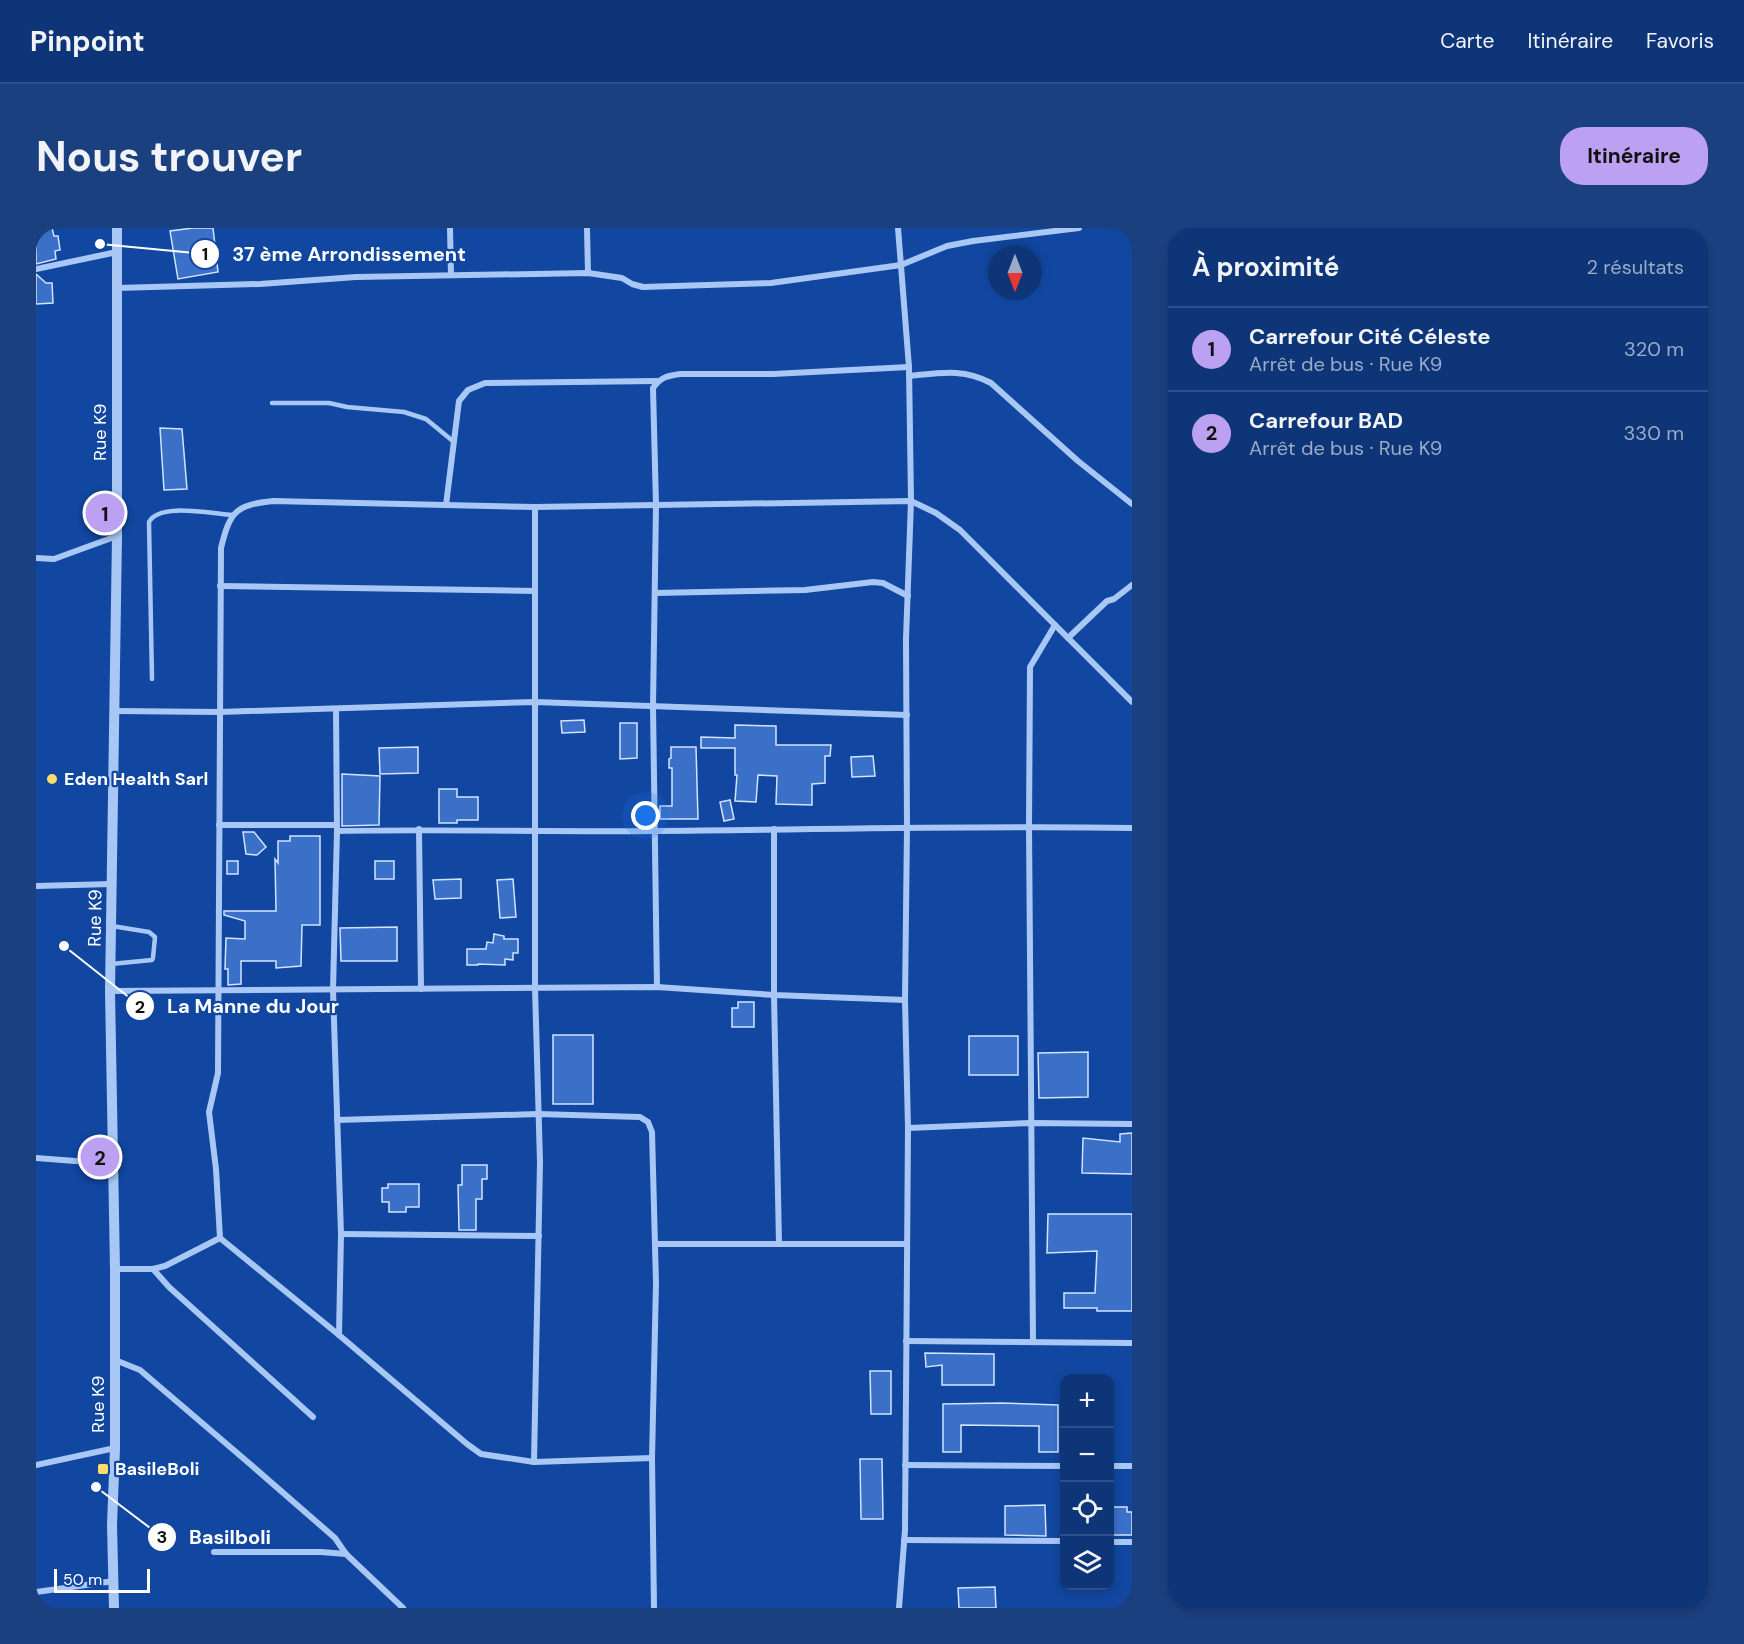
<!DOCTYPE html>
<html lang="fr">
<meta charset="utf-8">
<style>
:root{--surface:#0d3578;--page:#1b4080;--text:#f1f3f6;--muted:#9aabc6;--line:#2d508a;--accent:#bca0f2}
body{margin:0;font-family:"DM Sans",sans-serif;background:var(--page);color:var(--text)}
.controls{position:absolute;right:18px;bottom:18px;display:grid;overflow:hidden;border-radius:12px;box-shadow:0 3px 9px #0003}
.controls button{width:54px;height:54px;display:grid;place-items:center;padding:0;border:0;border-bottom:2px solid var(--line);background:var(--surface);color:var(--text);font:30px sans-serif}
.compass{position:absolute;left:952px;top:18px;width:54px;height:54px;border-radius:50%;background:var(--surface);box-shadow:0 3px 9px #0003;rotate:180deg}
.scale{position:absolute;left:18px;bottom:15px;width:96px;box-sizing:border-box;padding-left:6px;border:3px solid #fff;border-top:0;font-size:16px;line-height:21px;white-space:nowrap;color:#fff;-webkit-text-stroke:4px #1147a0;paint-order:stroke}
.you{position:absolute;left:610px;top:588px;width:21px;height:21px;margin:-15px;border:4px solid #fff;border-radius:50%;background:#1a73e8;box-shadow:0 0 0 9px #1a73e833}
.badge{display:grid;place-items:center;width:39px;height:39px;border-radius:50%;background:var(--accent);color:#111;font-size:20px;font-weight:700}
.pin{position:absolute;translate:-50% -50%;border:3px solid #fff;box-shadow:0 2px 6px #0006}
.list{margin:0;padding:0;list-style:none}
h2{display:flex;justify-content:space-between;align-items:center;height:78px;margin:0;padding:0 24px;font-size:26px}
h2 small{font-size:20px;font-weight:400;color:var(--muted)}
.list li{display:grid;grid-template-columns:39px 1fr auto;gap:18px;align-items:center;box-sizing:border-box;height:84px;padding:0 24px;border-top:2px solid var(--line)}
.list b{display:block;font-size:22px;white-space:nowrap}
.list p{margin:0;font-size:20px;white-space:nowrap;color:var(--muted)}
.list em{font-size:20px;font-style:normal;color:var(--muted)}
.icon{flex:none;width:33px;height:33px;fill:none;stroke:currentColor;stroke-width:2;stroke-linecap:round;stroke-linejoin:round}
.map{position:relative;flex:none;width:1096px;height:1380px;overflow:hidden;border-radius:24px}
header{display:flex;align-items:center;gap:36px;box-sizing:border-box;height:84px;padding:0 30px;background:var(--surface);border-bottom:2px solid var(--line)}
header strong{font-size:28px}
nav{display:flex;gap:33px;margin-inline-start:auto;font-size:21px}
.intro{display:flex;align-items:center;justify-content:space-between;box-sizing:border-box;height:144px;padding:0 36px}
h1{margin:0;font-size:42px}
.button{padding:15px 27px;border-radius:24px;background:var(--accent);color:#111;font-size:21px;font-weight:700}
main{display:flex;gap:36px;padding:0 36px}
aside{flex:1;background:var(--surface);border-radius:24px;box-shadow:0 3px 9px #0003}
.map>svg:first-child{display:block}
.building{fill:#3a70c7;stroke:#d2e3fe;stroke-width:1.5}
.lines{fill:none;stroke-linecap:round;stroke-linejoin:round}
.service{stroke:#a9c7f5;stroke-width:4.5}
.minor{stroke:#a9c7f5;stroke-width:6}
.tertiary{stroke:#a9c7f5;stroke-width:10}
.poi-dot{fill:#ffdd6d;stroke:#1147a0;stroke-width:2}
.labels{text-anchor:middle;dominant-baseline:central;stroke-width:4.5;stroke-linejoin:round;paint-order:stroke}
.street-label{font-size:18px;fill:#fff;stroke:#1147a0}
.poi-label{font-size:18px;font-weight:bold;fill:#fff;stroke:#1147a0;text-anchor:start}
.leader{fill:none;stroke:#fff;stroke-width:2}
.callout-dot{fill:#fff;stroke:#1147a0;stroke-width:2}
.mark-label{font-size:18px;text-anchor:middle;font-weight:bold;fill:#111}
.callout-label{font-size:20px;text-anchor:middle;font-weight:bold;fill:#fff;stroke:#1147a0;stroke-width:4.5;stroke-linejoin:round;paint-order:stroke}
</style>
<header>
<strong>Pinpoint</strong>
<nav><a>Carte</a><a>Itinéraire</a><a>Favoris</a></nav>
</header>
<div class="intro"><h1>Nous trouver</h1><a class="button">Itinéraire</a></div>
<main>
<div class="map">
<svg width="1096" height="1380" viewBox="0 0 1096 1380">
<rect width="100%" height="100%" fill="#1147a0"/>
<g class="building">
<polygon points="0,0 16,0 18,8 22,8 24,22 19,23 20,31 0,36"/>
<polygon points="157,0 177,0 182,44 142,51 134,3"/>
<polygon points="0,46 10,55 16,55 17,75 0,76"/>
<polygon points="124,200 146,201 151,261 128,262"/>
<polygon points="548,492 549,504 526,505 525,493"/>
<polygon points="584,495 601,495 601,530 584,531"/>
<polygon points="699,497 740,498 740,517 795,517 794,528 789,528 789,555 776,556 776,577 740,576 741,548 722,547 720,574 699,573 701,547 699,547 699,520 665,520 665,509 699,510"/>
<polygon points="382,519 382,545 344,546 343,520"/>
<polygon points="635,519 660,519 662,591 624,591 624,578 636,578 636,540 633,540 633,531 635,530"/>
<polygon points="837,528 839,548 816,549 815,529"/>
<polygon points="306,546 344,548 343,597 306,598"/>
<polygon points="403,561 421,561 421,569 442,569 442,592 421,592 421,595 403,595"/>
<polygon points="694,572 698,591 688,593 684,574"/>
<polygon points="207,604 218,604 230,619 221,627 210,626"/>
<polygon points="254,608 284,608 284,697 266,697 265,738 240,740 240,733 205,733 205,756 192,757 192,741 189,741 190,710 209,711 209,693 188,687 188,683 240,683 239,631 242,635 242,613 254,613"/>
<rect x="191" y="633" width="11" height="13"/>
<rect x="339" y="633" width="19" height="18"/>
<polygon points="425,651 425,670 399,671 397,652"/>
<polygon points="477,651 480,689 464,690 461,652"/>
<polygon points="361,699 361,733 305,733 304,700"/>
<polygon points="458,706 468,708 468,711 482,711 482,725 477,725 477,732 469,731 469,737 442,736 442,737 431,737 431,721 450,721 451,714 457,715"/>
<polygon points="702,774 718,774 718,799 696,799 696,780 702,780"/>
<rect x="517" y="807" width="40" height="69"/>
<rect x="933" y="808" width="49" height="39"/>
<polygon points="1052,824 1052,869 1003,870 1002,825"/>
<polygon points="1096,905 1096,946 1046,945 1047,910 1084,914 1084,906"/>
<polygon points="426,937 451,937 451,951 446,951 446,971 440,971 440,1002 423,1002 422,957 426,957"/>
<polygon points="352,956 383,956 383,979 370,979 370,984 353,984 353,974 346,974 346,960 352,960"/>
<polygon points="1012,986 1096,986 1096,1083 1061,1083 1061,1080 1028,1080 1028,1065 1059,1065 1061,1023 1011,1025"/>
<polygon points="889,1125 958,1126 958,1157 906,1157 906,1137 890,1139"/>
<polygon points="834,1143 855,1143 855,1186 835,1186"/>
<polygon points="965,1175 1022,1177 1022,1224 1003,1224 1003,1198 925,1197 925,1224 907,1224 907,1176"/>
<polygon points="824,1231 846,1231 847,1291 825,1291"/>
<polygon points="1009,1277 1010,1308 969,1307 969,1278"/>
<polygon points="1076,1279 1091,1279 1091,1284 1096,1284 1096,1307 1076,1307"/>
<polygon points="959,1359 960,1380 923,1380 922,1360"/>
</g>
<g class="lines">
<g class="service">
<polyline points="236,175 293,175 311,179 368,184 390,191 418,214"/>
<path d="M116,451L113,294C123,274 176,286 197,287"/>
<polyline points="75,736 116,732 117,730 119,709 113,704 76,698"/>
</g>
<g class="minor">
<polyline points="414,0 415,47"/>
<polyline points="551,0 552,45"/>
<polyline points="862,0 873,139 875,273 870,411 871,599 869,772 872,900 869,1302 863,1380"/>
<polyline points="1095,0 1096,4"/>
<polyline points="0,41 81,24"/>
<polyline points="81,60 224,56 320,49 552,45 586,50 596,56 607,59 735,55 865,37 911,18 937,13 1043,0"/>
<path d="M873,148C904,145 927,140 955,155L1042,233L1096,276"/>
<polyline points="410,277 423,173 432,162 449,155 622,153"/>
<polyline points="0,330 18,331 81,308"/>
<polyline points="184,358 499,363"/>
<polyline points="619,365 769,362 837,354 847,355 872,368"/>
<polyline points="1032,410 1071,373 1078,371 1096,357"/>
<polyline points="300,481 301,603 297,762 305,1006 303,1107"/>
<polyline points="79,483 183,484 499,474 871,487"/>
<polyline points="183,597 300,597"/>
<polyline points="383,601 385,761"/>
<polyline points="738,601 738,767 743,1016"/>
<path d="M301,603C407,601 513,604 619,603C778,602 937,597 1096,600"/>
<polyline points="0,658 76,656"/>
<path d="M621,759L617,479L620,277L617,160C625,149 631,148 644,146H737L873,139"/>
<polyline points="74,763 621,759 738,767 869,772"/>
<polyline points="301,892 502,886 604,889 612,894 616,904 620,1055 616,1230 618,1380"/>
<polyline points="872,900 995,895 1096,896"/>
<polyline points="0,930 78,936"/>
<polyline points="305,1006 503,1008"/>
<polyline points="619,1016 871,1016"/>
<polyline points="79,1041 117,1041 129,1038 184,1010"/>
<polyline points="117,1041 133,1059 277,1189"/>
<polyline points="870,1113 1096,1115"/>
<polyline points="997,1114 993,598 994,439 1019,397"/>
<polyline points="79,1132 104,1142 214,1236 299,1310 310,1326 367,1380"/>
<path d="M616,1230L498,1234L445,1226L431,1216L303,1107L184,1010L180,941L173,884L182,845L185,320C194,283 200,277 237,273L499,279L875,273L900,285L924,302L1096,474"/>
<polyline points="498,1234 504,934 499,760 499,279"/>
<polyline points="0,1237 79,1220"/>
<polyline points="869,1237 1028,1238"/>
<polyline points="1074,1238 1096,1238"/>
<polyline points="868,1312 1028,1313"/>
<polyline points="1074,1314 1096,1314"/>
<polyline points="178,1324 285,1324 310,1326"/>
<polyline points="0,1364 78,1353"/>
</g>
<polyline class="tertiary" points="78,1380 76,1297 79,1220 79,1041 74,763 81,308 81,0"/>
</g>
<g class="poi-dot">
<circle cx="16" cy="551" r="6"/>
<rect x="61" y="1235" width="12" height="12" rx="3"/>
</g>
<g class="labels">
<g class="street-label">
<text transform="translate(64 204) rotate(-90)">Rue K9</text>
<text transform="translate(59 690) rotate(-89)">Rue K9</text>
<text transform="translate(62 1176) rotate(-90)">Rue K9</text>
</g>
<g class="poi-label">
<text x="28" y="551">Eden Health Sarl</text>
<text x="79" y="1241">BasileBoli</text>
</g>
</g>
<path class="leader" d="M64 16L169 26M28 718L104 778M60 1259L126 1309"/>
<g class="callout-dot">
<circle cx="64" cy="16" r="6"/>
<circle cx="28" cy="718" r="6"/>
<circle cx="60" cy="1259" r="6"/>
<circle cx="169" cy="26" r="15"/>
<circle cx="104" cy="778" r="15"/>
<circle cx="126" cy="1309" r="15"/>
</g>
<g class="mark-label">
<text x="169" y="32">1</text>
<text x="104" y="785">2</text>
<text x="126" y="1315">3</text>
</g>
<g class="callout-label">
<text x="313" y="33">37 ème Arrondissement</text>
<text x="217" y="785">La Manne du Jour</text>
<text x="194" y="1316">Basilboli</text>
</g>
</svg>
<div class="controls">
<button>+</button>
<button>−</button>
<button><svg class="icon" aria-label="locate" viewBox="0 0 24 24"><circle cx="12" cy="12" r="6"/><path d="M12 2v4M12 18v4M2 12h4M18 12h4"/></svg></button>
<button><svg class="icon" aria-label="layers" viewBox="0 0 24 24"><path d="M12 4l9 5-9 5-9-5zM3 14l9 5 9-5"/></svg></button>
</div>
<svg class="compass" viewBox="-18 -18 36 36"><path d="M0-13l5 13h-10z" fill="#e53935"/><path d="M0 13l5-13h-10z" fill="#9aabc6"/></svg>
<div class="scale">50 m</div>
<div class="you"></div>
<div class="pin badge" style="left:69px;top:285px">1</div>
<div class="pin badge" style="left:64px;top:929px">2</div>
</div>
<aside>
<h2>À proximité<small>2 résultats</small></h2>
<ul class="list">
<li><span class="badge">1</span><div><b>Carrefour Cité Céleste</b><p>Arrêt de bus · Rue K9</p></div><em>320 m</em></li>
<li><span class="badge">2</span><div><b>Carrefour BAD</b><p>Arrêt de bus · Rue K9</p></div><em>330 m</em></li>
</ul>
</aside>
</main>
